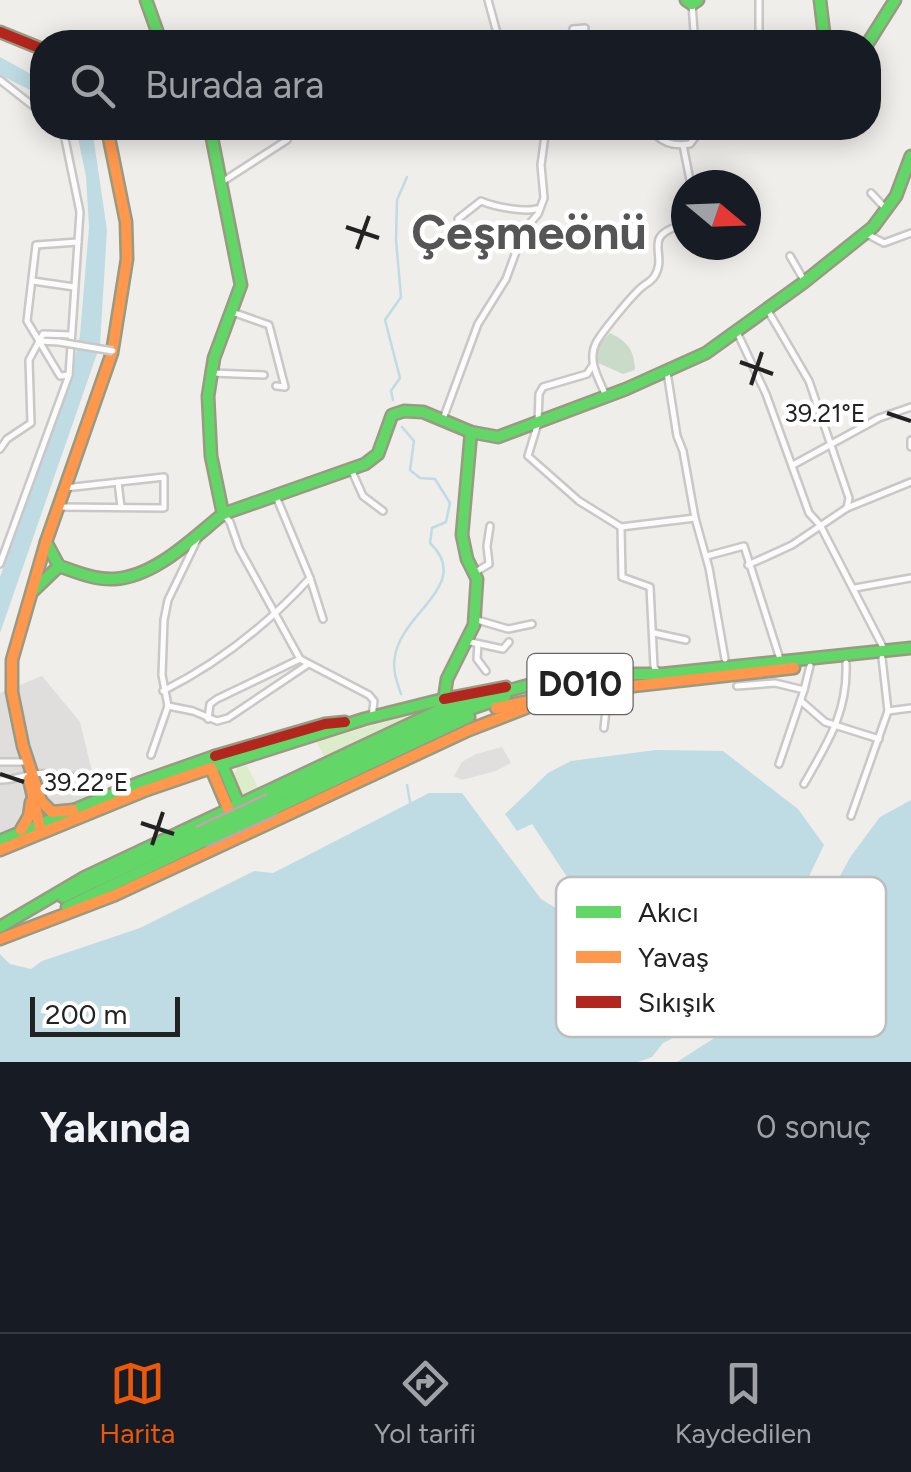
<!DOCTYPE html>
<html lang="tr">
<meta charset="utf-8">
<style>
:root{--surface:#171b24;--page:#20242c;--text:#f1f3f6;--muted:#9ea1a6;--line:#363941;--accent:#ea580c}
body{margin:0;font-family:Figtree,sans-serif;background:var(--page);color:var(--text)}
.compass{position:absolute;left:671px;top:170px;width:90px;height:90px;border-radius:50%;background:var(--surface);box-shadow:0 5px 25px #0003;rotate:109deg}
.scale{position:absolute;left:30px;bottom:25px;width:150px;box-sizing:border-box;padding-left:10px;border:5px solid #222;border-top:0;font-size:28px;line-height:35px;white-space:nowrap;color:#222;-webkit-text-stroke:8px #fff;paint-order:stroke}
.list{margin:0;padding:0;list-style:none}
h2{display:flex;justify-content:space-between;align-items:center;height:130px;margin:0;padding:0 40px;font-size:42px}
h2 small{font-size:32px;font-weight:400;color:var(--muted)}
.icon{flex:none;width:55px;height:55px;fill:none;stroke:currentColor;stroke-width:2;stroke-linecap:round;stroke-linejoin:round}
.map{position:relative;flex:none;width:911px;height:1062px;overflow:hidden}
.search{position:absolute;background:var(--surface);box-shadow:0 5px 25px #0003;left:30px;right:30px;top:30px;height:110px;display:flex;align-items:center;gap:25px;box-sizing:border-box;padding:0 35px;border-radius:40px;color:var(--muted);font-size:38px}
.sheet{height:270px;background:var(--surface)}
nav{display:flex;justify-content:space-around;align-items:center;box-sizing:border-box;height:140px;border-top:2px solid var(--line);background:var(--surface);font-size:28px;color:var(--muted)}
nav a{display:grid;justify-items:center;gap:5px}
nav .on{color:var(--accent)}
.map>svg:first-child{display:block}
.residential{fill:#dfdedc}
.grass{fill:#ddeccb}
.cemetery{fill:#cadbca}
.parking{fill:#e0dfde}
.water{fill:#bfdbe3}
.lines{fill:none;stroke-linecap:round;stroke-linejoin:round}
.stream{stroke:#bfdbe3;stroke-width:2.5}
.street-casing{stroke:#c9c8c7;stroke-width:10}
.fast-casing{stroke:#999a82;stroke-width:15}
.slow-casing{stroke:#999a82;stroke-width:15}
.jam-casing{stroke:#999a82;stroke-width:15}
.street{stroke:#fdfcfc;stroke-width:5}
.fast{stroke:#63d668;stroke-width:10}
.slow{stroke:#ff974d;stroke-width:10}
.jam{stroke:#b3261e;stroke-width:10}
.street-bridge-casing{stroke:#c9c8c7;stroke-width:10;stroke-linecap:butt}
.fast-bridge-casing{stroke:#c5a2ac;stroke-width:16;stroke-linecap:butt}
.street-bridge{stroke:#fdfcfc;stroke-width:5}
.fast-bridge{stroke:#63d668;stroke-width:11}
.ticks{fill:none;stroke:#222;stroke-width:4}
.labels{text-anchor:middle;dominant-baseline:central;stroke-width:9;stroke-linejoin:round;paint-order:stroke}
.shield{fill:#fff;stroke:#646464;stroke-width:2.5}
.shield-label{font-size:35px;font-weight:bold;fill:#222}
.district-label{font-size:48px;font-weight:bold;fill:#555;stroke:#fff}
.key{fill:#fff;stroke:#bdbdbd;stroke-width:2.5}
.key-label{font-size:28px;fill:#222}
.ticks-label{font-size:25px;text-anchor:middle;fill:#222;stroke:#fff;stroke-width:9;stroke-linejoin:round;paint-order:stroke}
</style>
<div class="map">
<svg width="911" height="1062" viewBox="0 0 911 1062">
<rect width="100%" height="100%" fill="#f0eeeb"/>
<polygon class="residential" points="42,676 80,722 98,796 0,837 0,693"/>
<g class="grass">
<polygon points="419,711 324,757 317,742"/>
<polygon points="239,765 247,766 258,787 243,794 238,790 233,776"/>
</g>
<path class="cemetery" d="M610,333C628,342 634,350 635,370L623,374L596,362L598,345Z"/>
<polygon class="parking" points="502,747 511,763 496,771 462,780 454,776 462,762 476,754"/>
<g class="water">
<polygon points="0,57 42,80 42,96 0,75"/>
<polygon points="76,128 92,128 107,230 100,345 0,633 0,577 71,378 80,335 89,227 86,177"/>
<polygon points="656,750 723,751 798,809 824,845 801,893 769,945 775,949 754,983 692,1029 663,1043 652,1057 638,1062 0,1062 0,954 10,964 31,969 42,961 140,928 254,871 273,873 429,793 462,793 541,899 632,955 637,949 630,941 594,921 598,913 587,907 532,824 517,831 505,814 548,773 571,761"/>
<polygon points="911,800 911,1062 677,1062 761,1008 781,982 851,856 880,817"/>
</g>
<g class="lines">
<g class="stream">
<polyline points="393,400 391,391 400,378 385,320 401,297 396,240 397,200 407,177"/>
<path d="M401,694C397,682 392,669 395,656C402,612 473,584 430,543L432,528L446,522L450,503L435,479L420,478L410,470L414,441L402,427"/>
<polyline points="407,785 410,802"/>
</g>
<g class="street-casing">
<g id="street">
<polyline points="483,42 497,33 488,0"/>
<polyline points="570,42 573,29 585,28"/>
<polyline points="687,42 694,31 692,4"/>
<polyline points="759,42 759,0"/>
<polyline points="0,80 42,113"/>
<path d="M650,128C660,142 672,147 690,144L702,128"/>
<polyline points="683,145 691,185"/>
<polyline points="222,182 287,140"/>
<polyline points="871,193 886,209"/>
<path d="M458,219L481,201C495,207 526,213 540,208"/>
<polyline points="865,233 884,243 911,233"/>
<polyline points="790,256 805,282"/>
<polyline points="33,281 74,287"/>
<polyline points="235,313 269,325 285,387 276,386"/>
<polyline points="736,330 766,394 809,513 820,525 884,649"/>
<polyline points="39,341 59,342"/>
<polyline points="593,365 587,374 543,387 539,394 538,423 528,456 579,501 621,527 695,518"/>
<polyline points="667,372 677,436 683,451 695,518 709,568 725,659"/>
<polyline points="212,373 264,375"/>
<polyline points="69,375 60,376 27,321 36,245 78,242"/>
<path d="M606,396C599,379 587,361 596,343C601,333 633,294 642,287C649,281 648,284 654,277C669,255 641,237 679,226L686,205"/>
<polyline points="443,419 478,324 506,279 524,230 538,214 544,198 541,165 546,128"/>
<polyline points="911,440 911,447"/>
<polyline points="0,449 7,439 31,423 29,360 43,334 71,335"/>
<polyline points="793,465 879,418 911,407"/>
<polyline points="351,469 363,496 383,511"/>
<polyline points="118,482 121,507"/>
<polyline points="58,507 164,508 164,477 65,488"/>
<polyline points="847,508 911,482"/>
<polyline points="223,514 230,522 239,548 300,659 369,695 374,701 372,717"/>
<polyline points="621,527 622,577 650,587 654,667 658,672"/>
<polyline points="707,556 744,546 780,659"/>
<polyline points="0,564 69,375 80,212 64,134 58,128"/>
<polyline points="748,565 792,545 847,508 849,498 809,381 767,309"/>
<polyline points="474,573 489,564 487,546 490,526"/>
<polyline points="310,578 323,619"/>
<polyline points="855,588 911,578"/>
<polyline points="474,619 508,629 532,624"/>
<polyline points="654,633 686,640"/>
<polyline points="466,641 503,649 509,642"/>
<polyline points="478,644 477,659 486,671"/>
<polyline points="737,686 775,683 804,690 779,764"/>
<polyline points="804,690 810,666"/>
<path d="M163,691C219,663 268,624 310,578L275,494"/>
<polyline points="801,701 825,722 879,739"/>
<polyline points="168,706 193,711 217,721 228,718 307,665"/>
<polyline points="888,711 911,708"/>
<polyline points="208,719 210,704 217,699 300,659"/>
<polyline points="604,728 608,692"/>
<polyline points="151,755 168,706 162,675 164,620 168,600 200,534"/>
<polyline points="0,762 27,762"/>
<path d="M0,780C12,780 21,777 32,774C51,771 69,780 89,776"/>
<path d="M804,784C828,742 848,712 846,663"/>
<polyline points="851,816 888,711 882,658"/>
</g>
</g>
<g class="fast-casing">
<g id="fast">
<polyline points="146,0 161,42"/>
<polyline points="686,0 692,4 698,0"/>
<polyline points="820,0 825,42"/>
<polyline points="868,43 895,0"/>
<polyline points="223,514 365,464 378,454 392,415 404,411 423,412 471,432 498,437 626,389 706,353 803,283 873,227 896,196 911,156"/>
<path d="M46,542L59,566C76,572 95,580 114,579C155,577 193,538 223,514L211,456L208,396L214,358L241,285L210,128"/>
<polyline points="32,592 59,566"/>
<polyline points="652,675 911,648"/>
<polyline points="211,768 364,719 444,699 447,679 474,625 477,579 467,559 462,535 471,432"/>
<polyline points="270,800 450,716 505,697"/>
<polyline points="274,809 469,717"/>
<polyline points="0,841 141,782 215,756 220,760 239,805"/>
<polyline points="63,897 199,833"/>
<polyline points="67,907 204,841"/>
<polyline points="0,927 85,877 442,709 529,685 629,674 659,674"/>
</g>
</g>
<g class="slow-casing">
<g id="slow">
<polyline points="496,708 562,694 794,668"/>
<polyline points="29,779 40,828"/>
<polyline points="73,810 52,812 41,801 23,746 12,692 12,660 46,542 112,353 127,259 126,222 107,128"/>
<polyline points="21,830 29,816 31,802"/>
<polyline points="0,850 144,791 211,768 230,813"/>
<polyline points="0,939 115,895 469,730 536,704"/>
</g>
</g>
<g class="jam-casing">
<g id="jam">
<polyline points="0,32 42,49"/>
<polyline points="444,699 506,687"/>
<polyline points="215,756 325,724 345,722"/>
</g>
</g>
<use href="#street" class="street"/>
<use href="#fast" class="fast"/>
<use href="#slow" class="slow"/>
<use href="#jam" class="jam"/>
<g class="street-bridge-casing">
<polyline id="street-bridge" points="59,342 113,351"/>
</g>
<g class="fast-bridge-casing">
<g id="fast-bridge">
<polyline points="199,833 270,800"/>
<polyline points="204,841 274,809"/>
</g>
</g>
<use href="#street-bridge" class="street-bridge"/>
<use href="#fast-bridge" class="fast-bridge"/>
</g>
<path class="ticks" d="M346,227L379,238M357,249L369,216M740,362L773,374M751,385L762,352M887,413L911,421M0,774L24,782M141,823L174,834M152,845L163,812"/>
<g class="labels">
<rect class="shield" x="527.5" y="654" width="105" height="60" rx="8"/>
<g class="shield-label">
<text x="580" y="684">D010</text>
</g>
<g class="district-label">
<text x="529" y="232">Çeşmeönü</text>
</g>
</g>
<rect x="556" y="877" width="330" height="160" rx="15" class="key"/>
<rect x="576" y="906" width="45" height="12" fill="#63d668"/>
<rect x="576" y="951" width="45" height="12" fill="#ff974d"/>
<rect x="576" y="996" width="45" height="12" fill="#b3261e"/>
<g class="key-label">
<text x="638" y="922">Akıcı</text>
<text x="638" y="967">Yavaş</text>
<text x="638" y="1012">Sıkışık</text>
</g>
<g class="ticks-label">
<text x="825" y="422">39.21°E</text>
<text x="86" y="791">39.22°E</text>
</g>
</svg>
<svg class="compass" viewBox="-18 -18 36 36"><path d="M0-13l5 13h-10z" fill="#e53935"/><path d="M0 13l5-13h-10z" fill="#9ea1a6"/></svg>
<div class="scale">200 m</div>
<div class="search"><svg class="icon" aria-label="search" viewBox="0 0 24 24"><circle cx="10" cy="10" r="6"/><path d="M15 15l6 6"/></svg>Burada ara</div>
</div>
<section class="sheet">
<h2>Yakında<small>0 sonuç</small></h2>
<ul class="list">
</ul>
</section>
<nav>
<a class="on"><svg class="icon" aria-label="map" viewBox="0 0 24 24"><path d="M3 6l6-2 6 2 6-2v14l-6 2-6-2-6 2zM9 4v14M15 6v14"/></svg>Harita</a>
<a><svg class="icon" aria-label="directions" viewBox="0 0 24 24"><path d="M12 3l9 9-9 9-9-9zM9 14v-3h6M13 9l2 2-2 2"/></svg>Yol tarifi</a>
<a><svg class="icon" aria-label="saved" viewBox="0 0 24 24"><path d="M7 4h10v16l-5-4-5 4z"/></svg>Kaydedilen</a>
</nav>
